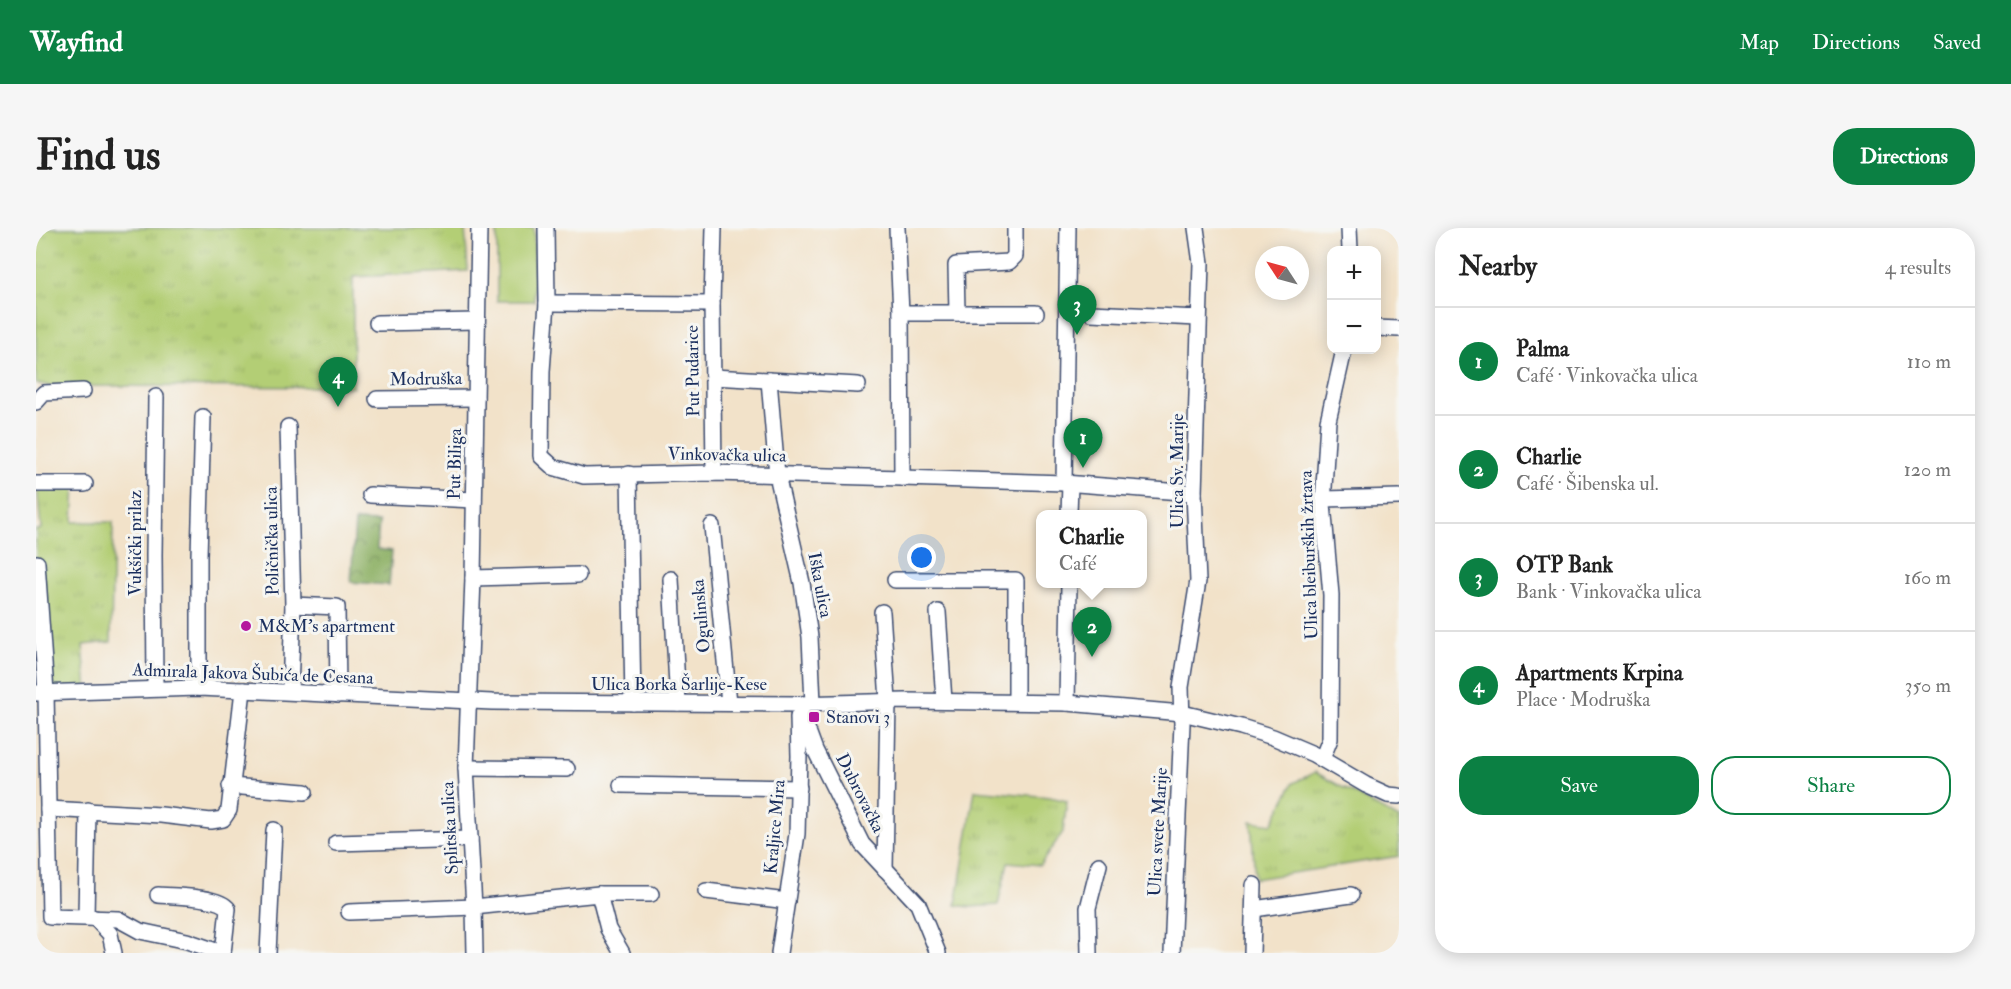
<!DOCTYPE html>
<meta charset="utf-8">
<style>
:root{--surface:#fff;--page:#f6f6f6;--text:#222;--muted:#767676;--line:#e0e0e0;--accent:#0b8043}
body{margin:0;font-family:"IM FELL Double Pica",serif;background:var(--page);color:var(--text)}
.controls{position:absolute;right:18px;top:18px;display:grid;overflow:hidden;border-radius:12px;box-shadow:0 3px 15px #0003}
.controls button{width:54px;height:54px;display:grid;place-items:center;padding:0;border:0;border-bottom:2px solid var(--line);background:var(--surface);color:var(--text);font:30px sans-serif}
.compass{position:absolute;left:1219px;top:18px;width:54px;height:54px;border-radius:50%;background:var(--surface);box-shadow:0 3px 15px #0003;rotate:306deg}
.you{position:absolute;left:886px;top:330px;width:21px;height:21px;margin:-15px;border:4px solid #fff;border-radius:50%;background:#1a73e8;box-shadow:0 0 0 9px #1a73e833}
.badge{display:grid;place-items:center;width:39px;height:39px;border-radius:50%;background:var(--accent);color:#fff;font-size:20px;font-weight:700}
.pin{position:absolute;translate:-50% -50px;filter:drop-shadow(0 2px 3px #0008)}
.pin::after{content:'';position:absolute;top:32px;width:21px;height:18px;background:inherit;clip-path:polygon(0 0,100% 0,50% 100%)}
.popup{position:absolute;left:1000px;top:282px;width:111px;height:78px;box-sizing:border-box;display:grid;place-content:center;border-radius:12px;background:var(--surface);filter:drop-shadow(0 2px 4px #0005);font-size:20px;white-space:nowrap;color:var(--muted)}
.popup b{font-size:22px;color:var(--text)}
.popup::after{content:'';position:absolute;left:50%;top:100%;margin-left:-12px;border:12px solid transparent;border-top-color:var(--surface)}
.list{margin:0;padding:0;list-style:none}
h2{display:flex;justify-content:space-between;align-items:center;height:78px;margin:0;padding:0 24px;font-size:26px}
h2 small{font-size:20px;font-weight:400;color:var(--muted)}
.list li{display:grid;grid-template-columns:39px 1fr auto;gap:18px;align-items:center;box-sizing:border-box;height:108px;padding:0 24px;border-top:2px solid var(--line)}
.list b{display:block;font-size:22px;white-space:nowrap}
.list p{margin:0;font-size:20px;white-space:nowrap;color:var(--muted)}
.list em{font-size:20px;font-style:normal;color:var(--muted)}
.actions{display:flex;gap:12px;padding:18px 24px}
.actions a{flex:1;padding:14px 0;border:2px solid var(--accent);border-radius:24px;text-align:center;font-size:21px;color:var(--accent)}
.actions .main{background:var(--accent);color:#fff}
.map{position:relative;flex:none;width:1363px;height:725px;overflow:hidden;border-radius:24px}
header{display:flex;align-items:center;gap:36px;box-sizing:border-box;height:84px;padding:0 30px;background:var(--accent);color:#fff}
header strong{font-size:28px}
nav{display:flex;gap:33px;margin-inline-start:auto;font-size:21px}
.intro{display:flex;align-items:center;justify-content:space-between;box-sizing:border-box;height:144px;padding:0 36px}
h1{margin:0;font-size:42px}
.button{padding:15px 27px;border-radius:24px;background:var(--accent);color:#fff;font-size:21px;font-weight:700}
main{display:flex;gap:36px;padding:0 36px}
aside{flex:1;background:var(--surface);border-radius:24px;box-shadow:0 3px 15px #0003}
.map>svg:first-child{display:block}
.grass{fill:url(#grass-tufts);stroke:#677e69;stroke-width:1.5}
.forest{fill:url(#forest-crowns);stroke:#547062;stroke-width:1.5}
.pitch{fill:#b3ce74;stroke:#677e69;stroke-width:1.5}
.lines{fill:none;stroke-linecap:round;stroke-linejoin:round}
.minor-casing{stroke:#3b4a6e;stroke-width:18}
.minor{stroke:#fff;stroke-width:15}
.poi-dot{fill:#b5179e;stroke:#f6f6f2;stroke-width:2}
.labels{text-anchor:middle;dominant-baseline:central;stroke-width:6;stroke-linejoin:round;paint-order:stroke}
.street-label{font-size:18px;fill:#1b2f5e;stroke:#f6f6f2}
.poi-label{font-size:18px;fill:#1b2f5e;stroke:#f6f6f2;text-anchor:start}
</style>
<header>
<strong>Wayfind</strong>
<nav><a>Map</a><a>Directions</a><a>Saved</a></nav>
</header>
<div class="intro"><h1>Find us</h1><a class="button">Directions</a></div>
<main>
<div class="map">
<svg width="1363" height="725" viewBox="0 0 1363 725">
<defs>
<pattern id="grass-tufts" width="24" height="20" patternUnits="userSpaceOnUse" patternTransform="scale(1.5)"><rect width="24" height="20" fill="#b3ce74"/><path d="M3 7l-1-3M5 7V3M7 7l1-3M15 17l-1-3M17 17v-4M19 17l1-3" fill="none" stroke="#99b167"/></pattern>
<pattern id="forest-crowns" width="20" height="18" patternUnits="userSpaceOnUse" patternTransform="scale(1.5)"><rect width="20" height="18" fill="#8eb166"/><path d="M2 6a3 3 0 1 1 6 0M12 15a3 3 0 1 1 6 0" fill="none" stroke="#739057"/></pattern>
</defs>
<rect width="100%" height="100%" fill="#f6f6f2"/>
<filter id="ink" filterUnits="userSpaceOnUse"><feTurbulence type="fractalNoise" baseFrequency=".0167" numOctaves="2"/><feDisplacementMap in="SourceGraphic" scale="12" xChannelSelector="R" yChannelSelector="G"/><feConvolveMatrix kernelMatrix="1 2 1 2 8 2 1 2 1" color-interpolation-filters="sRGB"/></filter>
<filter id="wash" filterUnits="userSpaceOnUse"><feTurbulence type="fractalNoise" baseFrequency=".008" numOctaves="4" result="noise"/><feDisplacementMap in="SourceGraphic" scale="24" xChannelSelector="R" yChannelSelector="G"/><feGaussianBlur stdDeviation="1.35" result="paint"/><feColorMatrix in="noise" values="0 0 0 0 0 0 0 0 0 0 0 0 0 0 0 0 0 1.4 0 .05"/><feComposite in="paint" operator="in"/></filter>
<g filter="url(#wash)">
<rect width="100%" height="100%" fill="#f2e2c9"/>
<g class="grass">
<polygon points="0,0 429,0 432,43 317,49 317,159 13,158 0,155"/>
<polygon points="1,256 39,257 37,294 77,294 75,414 47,417 51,462 10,464 0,335 0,302 5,301"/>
<polygon points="1279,544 1363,591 1363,628 1219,651 1215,593 1236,596 1257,555"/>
<polygon points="939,562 1014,569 1031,573 1027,604 1004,637 972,634 962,677 934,679 920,677"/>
</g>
<polygon class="forest" points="319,293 343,294 341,321 356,323 353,357 315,354"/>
<rect class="pitch" x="461" y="0" width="37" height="73"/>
</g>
<g filter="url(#ink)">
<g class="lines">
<g class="minor-casing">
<g id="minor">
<polyline points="510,0 511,75 506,143 505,228 517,239 548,248 678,245 866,250 1028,255 1158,265"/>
<polyline points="861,0 865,85 866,250"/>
<polyline points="1313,0 1314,22"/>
<polyline points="511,75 676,76"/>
<polyline points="865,85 1000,85"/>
<polyline points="921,85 920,37 973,34 979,28 979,0"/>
<polyline points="1055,85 1162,90"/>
<polyline points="341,95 441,93"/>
<polyline points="1340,100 1363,101"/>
<polyline points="677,149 822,157"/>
<polyline points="733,152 741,247 766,355 774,409 777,475"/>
<polyline points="341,171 440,170"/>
<polyline points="0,174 8,165 47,163"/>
<polyline points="252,199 257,377 254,463"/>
<polyline points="678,245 676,76 678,0"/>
<polyline points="593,246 597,475"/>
<polyline points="1028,255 1032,0"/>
<polyline points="0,256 49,256"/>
<polyline points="334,267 438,272"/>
<polyline points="1288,271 1363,269"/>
<polyline points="1033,286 1034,256"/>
<polyline points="676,298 693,475"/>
<polyline points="1,335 10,464 14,689 82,691 104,703 151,713 186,725"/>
<polyline points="437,350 542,347"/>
<polyline points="635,351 642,475"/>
<polyline points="859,352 980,352 980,474"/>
<polyline points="257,377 301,379 302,467"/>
<polyline points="846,384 852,473 849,641"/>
<polyline points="902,384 908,473"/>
<polyline points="119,460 118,327 120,169"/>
<polyline points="163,460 163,328 167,189"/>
<polyline points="0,465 163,460 456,474 762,476 869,473 1031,475 1146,485 1205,499 1237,509 1277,526 1330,557 1352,567 1363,568"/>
<polyline points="1031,475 1033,356"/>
<polyline points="762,476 779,522 826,616 882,676 902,725"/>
<polyline points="1286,531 1294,511 1295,367 1287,276 1292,193 1308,122"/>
<polyline points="430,540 531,541"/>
<polyline points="585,557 763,560"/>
<polyline points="194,558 269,564"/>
<polyline points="12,581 125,587 175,593 187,591 193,582 207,462"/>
<polyline points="300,615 434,611"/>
<polyline points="670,663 751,673"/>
<polyline points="563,666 615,666"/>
<path d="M122,667C137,668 184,668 192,681L187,725"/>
<polyline points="1218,681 1315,667"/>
<polyline points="313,684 438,679 563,666 572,701 586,725"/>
<polyline points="50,689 52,582"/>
<polyline points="59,690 74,706 78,725"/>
<polyline points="232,725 238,602"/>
<polyline points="439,725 438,679 430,540 437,350 443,0"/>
<polyline points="743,725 761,606 763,528 762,489"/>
<polyline points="1053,725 1052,680 1063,637"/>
<polyline points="1136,725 1146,496 1145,459 1162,353 1158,265 1165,35 1160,0"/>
<polyline points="1216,725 1218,657"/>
</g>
</g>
<use href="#minor" class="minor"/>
</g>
</g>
<g class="poi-dot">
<circle cx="210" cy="398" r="6"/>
<rect x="772" y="483" width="12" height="12" rx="3"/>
</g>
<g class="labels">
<g class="street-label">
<text transform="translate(657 143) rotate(-91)">Put Pudarice</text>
<text transform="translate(390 151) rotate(-1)">Modruška</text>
<text transform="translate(691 227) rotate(1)">Vinkovačka ulica</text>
<text transform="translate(419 236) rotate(-89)">Put Biliga</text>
<text transform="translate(1141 243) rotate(-90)">Ulica Sv. Marije</text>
<text transform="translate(236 313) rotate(-91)">Poličnička ulica</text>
<text transform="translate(99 315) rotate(-90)">Vukšički prilaz</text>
<text transform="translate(1273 327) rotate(-92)">Ulica bleiburških žrtava</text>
<text transform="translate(784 357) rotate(79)">Iška ulica</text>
<text transform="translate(665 388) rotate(-95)">Ogulinska</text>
<text transform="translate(217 446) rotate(2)">Admirala Jakova Šubića de Cesana</text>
<text x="643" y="456">Ulica Borka Šarlije-Kese</text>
<text transform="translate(824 565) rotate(63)">Dubrovačka</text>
<text transform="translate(739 599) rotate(-85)">Kraljice Mira</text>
<text transform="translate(414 600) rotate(-93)">Splitska ulica</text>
<text transform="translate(1122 604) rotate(-87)">Ulica svete Marije</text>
</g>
<g class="poi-label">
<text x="222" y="398">M&amp;M's apartment</text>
<text x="790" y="489">Stanovi 3</text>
</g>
</g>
</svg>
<div class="controls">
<button>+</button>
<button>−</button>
</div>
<svg class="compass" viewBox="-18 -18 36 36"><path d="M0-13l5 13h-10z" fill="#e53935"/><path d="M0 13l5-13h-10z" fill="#767676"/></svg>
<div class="you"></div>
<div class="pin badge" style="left:1047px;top:240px">1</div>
<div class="pin badge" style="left:1056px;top:429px">2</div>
<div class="popup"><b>Charlie</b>Café</div>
<div class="pin badge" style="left:1041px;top:107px">3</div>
<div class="pin badge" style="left:302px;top:179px">4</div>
</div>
<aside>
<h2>Nearby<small>4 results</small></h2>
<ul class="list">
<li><span class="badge">1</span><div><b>Palma</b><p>Café · Vinkovačka ulica</p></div><em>110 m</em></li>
<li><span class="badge">2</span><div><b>Charlie</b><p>Café · Šibenska ul.</p></div><em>120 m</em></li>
<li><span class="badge">3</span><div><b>OTP Bank</b><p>Bank · Vinkovačka ulica</p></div><em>160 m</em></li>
<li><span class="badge">4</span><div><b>Apartments Krpina</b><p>Place · Modruška</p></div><em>350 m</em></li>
</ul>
<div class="actions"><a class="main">Save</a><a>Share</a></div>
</aside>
</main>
